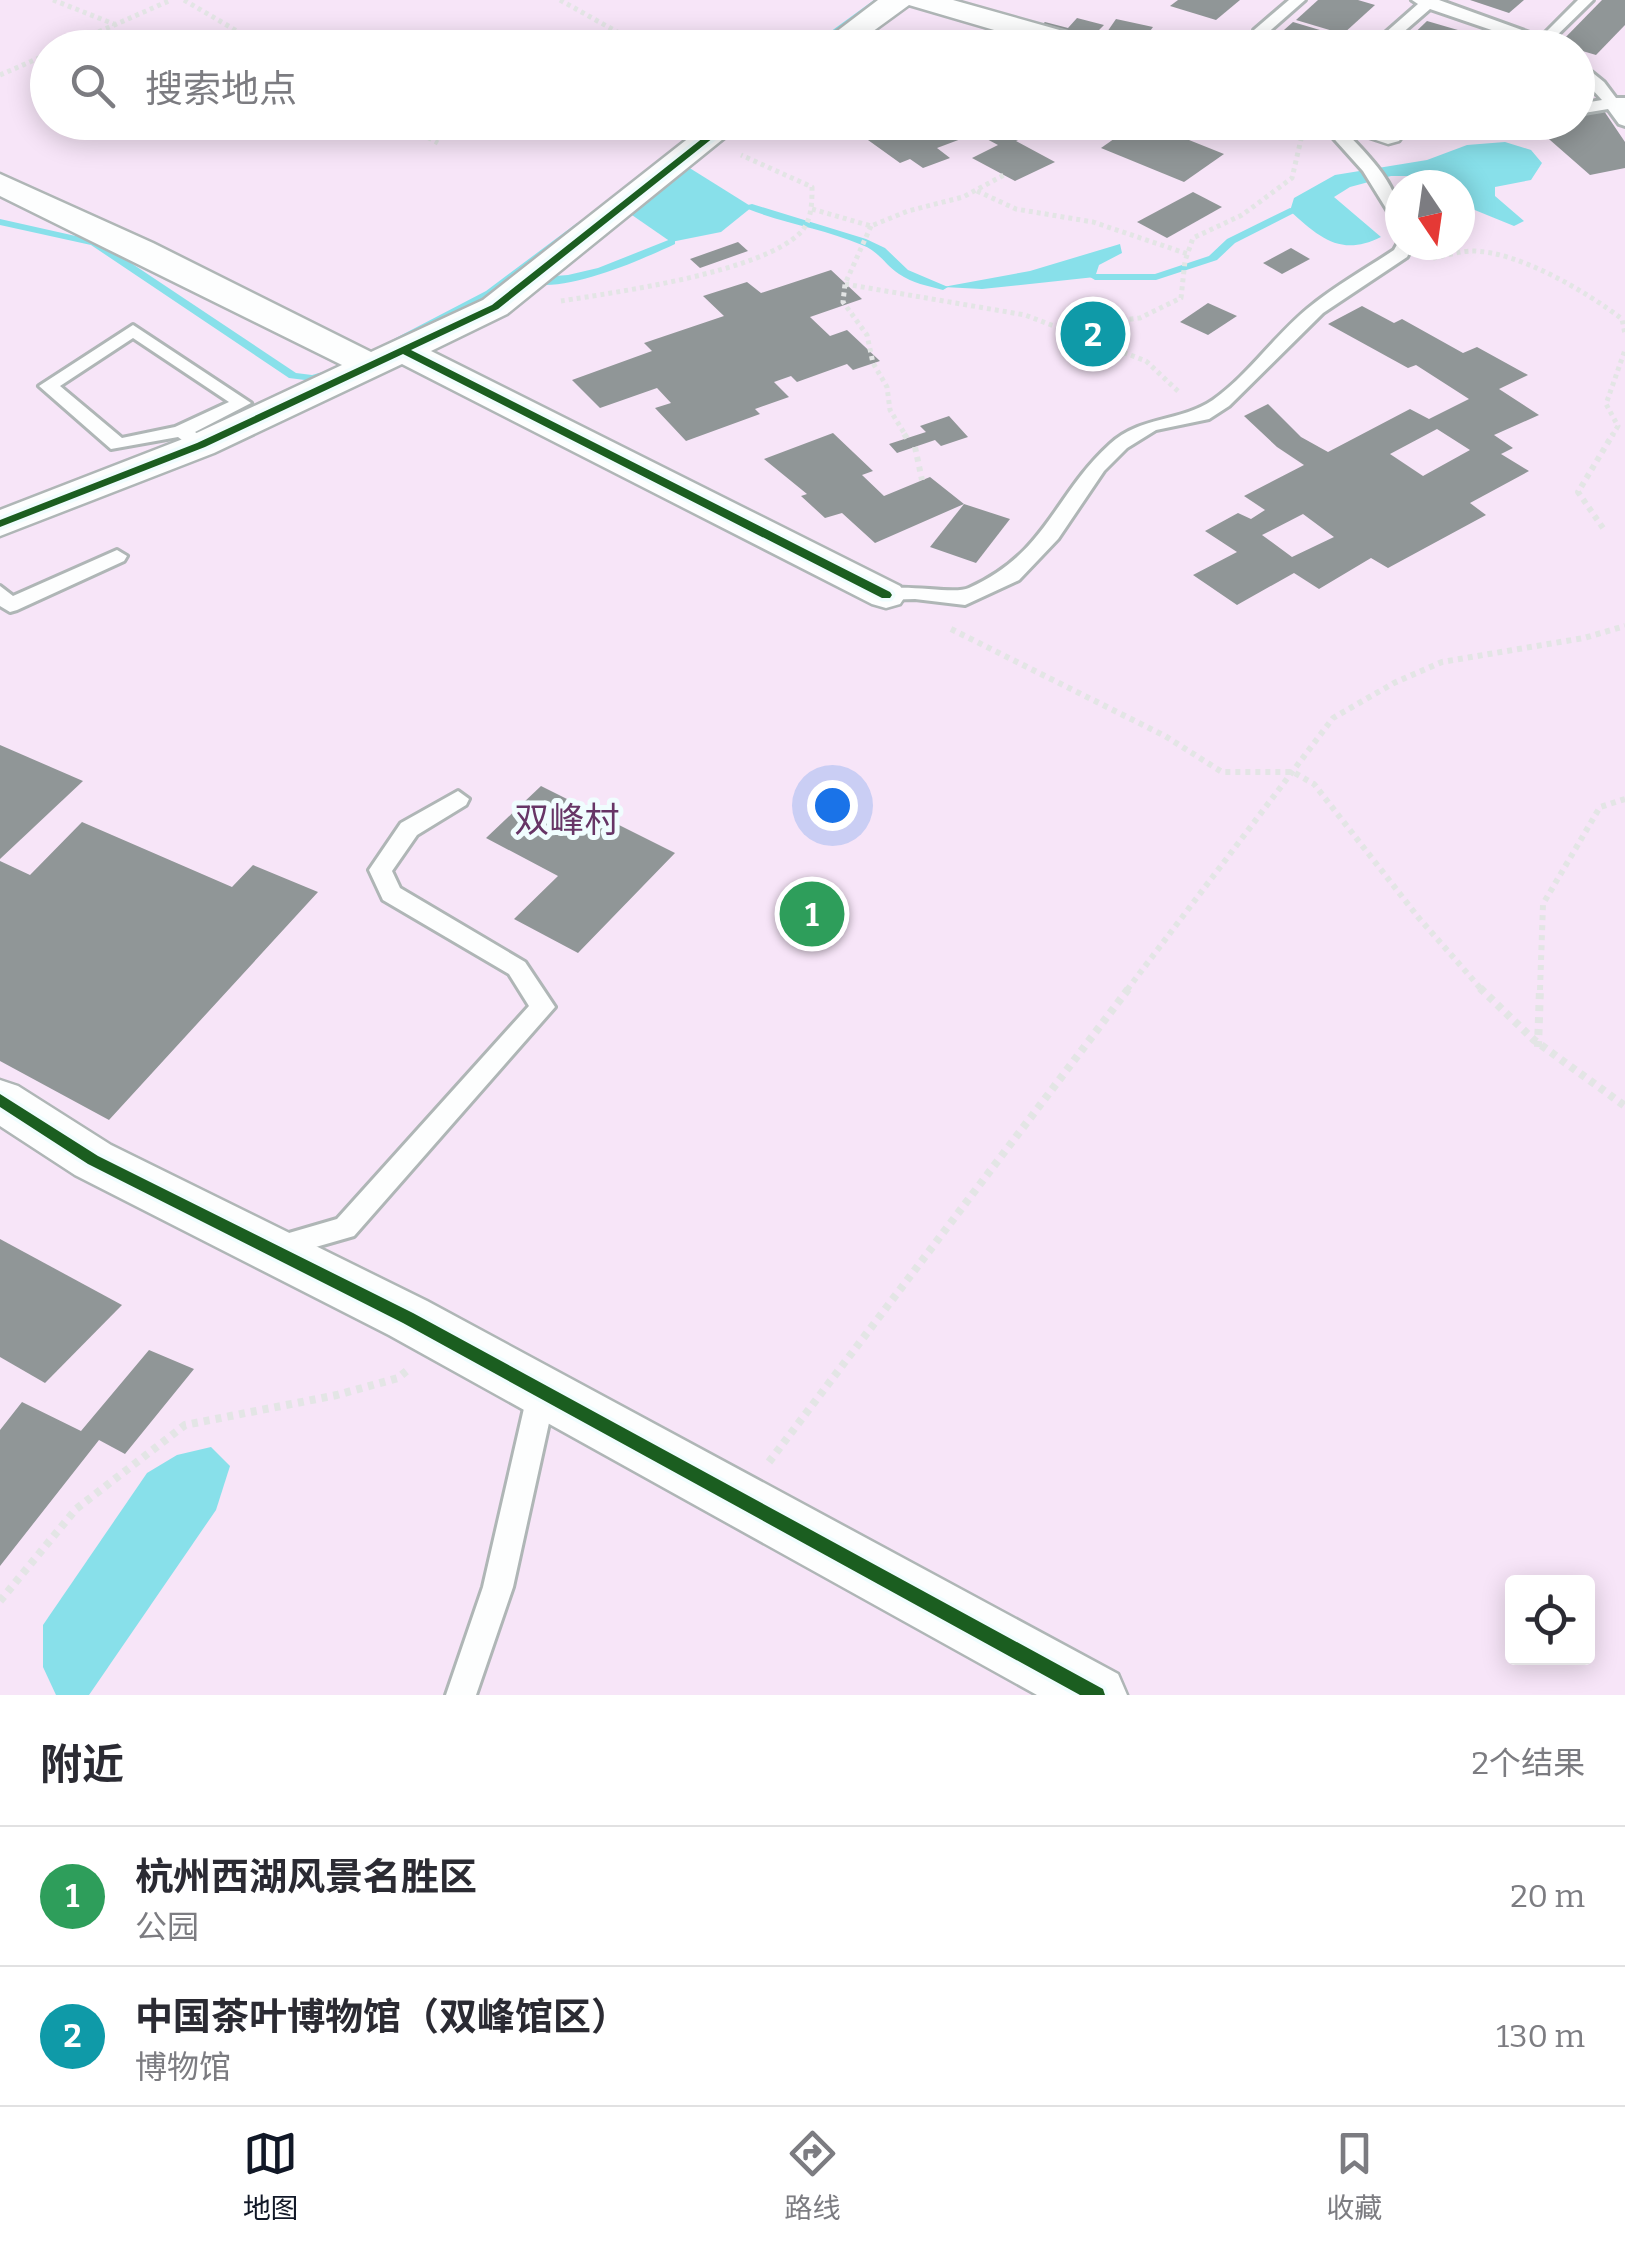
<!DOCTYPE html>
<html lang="zh">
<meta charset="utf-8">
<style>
:root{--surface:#fff;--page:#f2f2f3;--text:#2b2b33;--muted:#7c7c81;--line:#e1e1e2;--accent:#111827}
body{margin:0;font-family:Bitter,"Noto Sans SC",serif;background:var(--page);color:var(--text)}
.controls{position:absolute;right:30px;bottom:30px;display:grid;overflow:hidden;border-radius:10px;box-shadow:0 5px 25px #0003}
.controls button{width:90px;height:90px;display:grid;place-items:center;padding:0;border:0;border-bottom:2px solid var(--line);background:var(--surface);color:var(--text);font:50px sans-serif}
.compass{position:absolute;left:1385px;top:170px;width:90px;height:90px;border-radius:50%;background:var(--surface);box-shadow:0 5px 25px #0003;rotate:167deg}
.you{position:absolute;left:832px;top:805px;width:35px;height:35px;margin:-25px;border:8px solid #fff;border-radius:50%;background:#1a73e8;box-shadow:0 0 0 15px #1a73e833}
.badge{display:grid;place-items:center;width:65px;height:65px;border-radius:50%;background:var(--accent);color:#fff;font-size:32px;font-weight:700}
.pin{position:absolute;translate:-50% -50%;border:5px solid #fff;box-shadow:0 2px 10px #0006}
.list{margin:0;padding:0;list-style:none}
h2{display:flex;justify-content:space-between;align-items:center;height:130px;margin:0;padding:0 40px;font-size:42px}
h2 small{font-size:32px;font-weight:400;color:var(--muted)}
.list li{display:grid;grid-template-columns:65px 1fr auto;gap:30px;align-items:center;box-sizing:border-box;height:140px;padding:0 40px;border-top:2px solid var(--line)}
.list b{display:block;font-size:38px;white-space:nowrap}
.list p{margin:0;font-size:32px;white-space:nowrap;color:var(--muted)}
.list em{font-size:32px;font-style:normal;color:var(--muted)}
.icon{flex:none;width:55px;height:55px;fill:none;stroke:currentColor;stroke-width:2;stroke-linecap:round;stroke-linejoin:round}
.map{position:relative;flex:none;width:1625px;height:1695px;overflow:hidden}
.search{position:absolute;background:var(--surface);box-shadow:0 5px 25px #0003;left:30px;right:30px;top:30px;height:110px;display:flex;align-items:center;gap:25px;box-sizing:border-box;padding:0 35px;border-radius:55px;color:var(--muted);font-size:38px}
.sheet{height:410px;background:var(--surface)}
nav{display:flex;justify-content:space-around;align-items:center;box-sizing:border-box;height:140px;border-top:2px solid var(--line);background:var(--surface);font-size:28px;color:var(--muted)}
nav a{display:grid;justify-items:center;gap:5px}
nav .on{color:var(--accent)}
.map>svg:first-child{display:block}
.green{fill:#f7e5f8;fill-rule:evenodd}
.water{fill:#88e0ea}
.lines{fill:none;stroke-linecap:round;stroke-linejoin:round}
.stream{fill:#88e0ea;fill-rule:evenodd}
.building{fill:#909697;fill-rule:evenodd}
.service-casing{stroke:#afb6b6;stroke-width:6}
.minor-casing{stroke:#afb6b6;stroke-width:5}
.path-far2{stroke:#e3e5e5;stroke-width:5;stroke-dasharray:4 4;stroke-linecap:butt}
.path-far1{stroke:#e3e5e5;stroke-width:6;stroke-dasharray:5 5;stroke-linecap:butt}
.path{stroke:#e3e5e5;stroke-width:8;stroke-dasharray:6 6;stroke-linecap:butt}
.service{fill:#fdfefe;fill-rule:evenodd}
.minor{fill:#fdfefe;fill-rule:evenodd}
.cycleway-casing{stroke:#f0fdfe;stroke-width:7}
.cycleway{fill:#1b5e20;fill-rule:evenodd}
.labels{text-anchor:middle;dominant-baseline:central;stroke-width:10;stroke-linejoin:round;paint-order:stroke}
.quarter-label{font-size:35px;fill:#673566;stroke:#f0fdfe}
</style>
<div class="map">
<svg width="1625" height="1695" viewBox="0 0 1625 1695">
<rect width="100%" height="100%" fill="#f4fafa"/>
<path class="green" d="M0,0H1625V1695H0ZM48,48H1578V122H48ZM1400,185H1460V245H1400ZM1512,1582H1588V1658H1512Z"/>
<g class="water">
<path d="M1505,142L1531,150L1542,163L1531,180L1495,187V196L1524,221L1514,226L1460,204V185H1430L1416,176H1391L1350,187L1334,197L1381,237C1341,257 1320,238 1290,211L1294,198L1335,175L1427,160L1467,145Z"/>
<polygon points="688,167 752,207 721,232 671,242 629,213"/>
<polygon points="1120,244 1122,253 1099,265 1095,277 982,289 943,287 1030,271"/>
<polygon points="211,1447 230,1466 216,1510 89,1695 56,1695 43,1667 43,1625 147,1473 177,1455"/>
</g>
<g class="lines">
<g class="stream">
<polygon points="874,0 884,0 819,48 808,48"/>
<path d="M752,204L866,239L885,248L908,270L948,287L943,290C928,286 912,283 899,274C884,264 880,252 862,245C825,229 785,224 748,209V205Z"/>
<polygon points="1290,208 1294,209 1294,213 1235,243 1217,260 1156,280 1095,280 1090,277 1095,274 1155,274 1209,256 1227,239"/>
<polygon points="0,219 98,241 296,373 312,375 333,369 339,372 313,381 289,378 91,245 0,225"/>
<polygon points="577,223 581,224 581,228 494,295 401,342 393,342 392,340 486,291"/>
<path d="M671,239L675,240V244C641,260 558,297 524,281L529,278L568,275L598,268Z"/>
</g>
</g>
<g class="building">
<polygon points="1178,0 1240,0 1216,20 1170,6"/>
<polygon points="1318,0 1358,0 1375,5 1343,34 1296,20"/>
<polygon points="1470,0 1524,0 1509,13"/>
<polygon points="1602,0 1625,0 1625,25 1596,55 1559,44"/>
<polygon points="1077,18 1104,25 1089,40 1039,27 1045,22 1068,28"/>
<polygon points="1116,19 1153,27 1142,42 1105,35"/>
<polygon points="1427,21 1475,35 1463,48 1399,48"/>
<polygon points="1293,22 1340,36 1327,48 1264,48"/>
<polygon points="1604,111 1625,142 1625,168 1590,175 1534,126 1578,122 1578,117"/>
<polygon points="895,122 949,122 969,136 937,148 950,158 923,168 910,159 900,163 861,135"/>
<polygon points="981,122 1019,122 1035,132 1016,141 1055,162 1015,181 972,158 998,145 968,129"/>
<polygon points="1138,122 1144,122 1224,154 1184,182 1101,148"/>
<polygon points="1193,192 1222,207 1167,238 1137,222"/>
<polygon points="738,242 748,251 700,268 690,259"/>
<polygon points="1291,248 1310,259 1282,274 1263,263"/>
<polygon points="831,270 862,299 810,317 830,336 847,330 880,361 853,370 847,364 797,382 791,376 774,382 789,397 755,409 760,414 686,441 655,408 671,403 657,388 600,408 572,380 652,351 644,343 724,316 703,296 747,282 761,293"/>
<polygon points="1208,303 1237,316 1208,335 1180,322"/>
<path d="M1362,306L1394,323L1402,319L1463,353L1477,347L1528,375L1499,389L1539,415L1494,435L1513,448L1501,454L1529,471L1470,503L1486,515L1388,568L1371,558L1319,589L1294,573L1237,605L1193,575L1237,552L1205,531L1238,513L1251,519L1265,510L1244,496L1304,465L1277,447L1244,416L1268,404L1301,437L1328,452L1410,409L1429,419L1469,399L1416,365L1408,368L1328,324ZM1437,429L1470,450L1423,476L1390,454ZM1303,514L1334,537L1292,557L1262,535Z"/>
<polygon points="949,416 968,437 941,446 935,440 897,453 889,444 926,432 920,426"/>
<polygon points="833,433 873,471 862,475 884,496 930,477 964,504 875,543 842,513 825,518 801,496 807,494 764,459"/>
<polygon points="964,504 1010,519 976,563 930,547"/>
<polygon points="0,745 83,781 0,859"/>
<polygon points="541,786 675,853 578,953 514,919 558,876 486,838"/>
<polygon points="82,822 232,887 253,865 318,892 109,1120 0,1061 0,861 30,875"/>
<polygon points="0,1239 122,1305 45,1383 0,1357"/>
<polygon points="149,1350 194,1369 125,1454 99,1440 0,1566 0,1430 22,1402 81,1431"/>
</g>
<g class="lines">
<g class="service-casing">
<g id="service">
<polygon points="1289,0 1305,0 1264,36 1254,36 1254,30"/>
<polygon points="1412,0 1439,0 1541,37 1578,0 1593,0 1544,48 1430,9 1385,48 1368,48 1418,4"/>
<polygon points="1578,61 1604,82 1616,98 1625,98 1625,126 1619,124 1608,109 1578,114 1578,104 1602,100 1578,74"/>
<path d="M1319,122H1336C1362,150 1400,182 1400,222L1394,221L1363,171Z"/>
<path d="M1399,241L1400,245H1413L1407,257L1323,313L1229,406L1209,419L1156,430L1127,448L1104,471L1058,539L1019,580L965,605L915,599L879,600L876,595L879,590C906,583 954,595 969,588C1048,552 1053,496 1110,444C1140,416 1181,422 1213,400C1250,374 1276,333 1312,305C1337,285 1367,268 1394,250Z"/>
<path d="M133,325L251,403L195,432L208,441V449H194L178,437L111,449L39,386ZM133,338L229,402L175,427L122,438L60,386Z"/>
<polygon points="117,550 127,556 124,561 17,610 10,612 0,606 0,586 13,596"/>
<polygon points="458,791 469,799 466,805 417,835 392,871 400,888 525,962 555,1007 354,1236 274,1259 265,1256 261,1248 265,1240 337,1219 529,1006 509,974 383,900 369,870 401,823"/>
<polygon points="542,1379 552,1382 556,1391 513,1587 476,1695 446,1695 483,1587 528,1391 532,1382"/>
</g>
</g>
<g class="minor-casing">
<g id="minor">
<polygon points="878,0 953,0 1102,42 1106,48 1056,48 909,5 850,48 815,48"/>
<polygon points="709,122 744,122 507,314 431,351 900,586 906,595 900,604 886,608 872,604 402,364 214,453 0,536 0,510 188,437 342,365 0,196 0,174 153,243 371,352 483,300"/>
<path d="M1339,122C1359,122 1391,116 1404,134L1399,141L1388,144L1343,129Z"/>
<polygon points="0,1080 18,1086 111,1145 427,1301 1118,1674 1127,1695 1037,1695 389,1335 75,1175 0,1126"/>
</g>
</g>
<g class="path-far2">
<polyline points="53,0 114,24"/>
<polyline points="184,0 266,48"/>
<polyline points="560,0 646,48"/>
<polyline points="62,48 171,0"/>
<polyline points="0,75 48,54"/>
<polyline points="400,122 438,143"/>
<polyline points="1204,122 1219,127 1301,130"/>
<polyline points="977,191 1016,209 1093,222 1188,254"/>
<polyline points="812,209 871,226 908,211 963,197 1004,175"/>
<polyline points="871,226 845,284 843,302 867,335 873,363 887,387 890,410 906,436"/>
<path d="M1433,258C1445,256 1460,251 1472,251C1518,251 1587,292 1622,319L1625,334"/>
<polyline points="845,284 1025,315 1146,361 1180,393"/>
<path d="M561,301C617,292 763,272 801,232C812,220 812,202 812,187L741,155"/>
<polyline points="1066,327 1140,318 1181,298 1185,261 1193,238 1242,215 1292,178 1302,135"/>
<polyline points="1612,436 1618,426 1606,404 1625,350"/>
</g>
<g class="path-far1">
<polyline points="904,434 907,438"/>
<polyline points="915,447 922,480"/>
<polyline points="1603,528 1578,492 1613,434"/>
<polyline points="951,629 1165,736 1222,772 1293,772 1314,784 1418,917 1482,990"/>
<polyline points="1127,990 1333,718 1394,683 1442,662 1584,638 1625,626"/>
<polyline points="1540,990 1543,904 1600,807 1625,799"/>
</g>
<g class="path">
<polyline points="1480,988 1534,1040 1625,1106"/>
<polyline points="1538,1047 1540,988"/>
<polyline points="769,1462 1129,988"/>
<polyline points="0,1601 76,1509 185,1425 337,1395 398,1378 409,1369"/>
</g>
<use href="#service" class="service"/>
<use href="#minor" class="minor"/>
<g class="cycleway-casing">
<g id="cycleway">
<polygon points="723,122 733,122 498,309 411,350 890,592 892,595 890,598 882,598 403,354 205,447 0,527 0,520 197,443 492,305"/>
<polygon points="0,1094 98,1156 413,1313 1103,1689 1105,1695 1080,1695 403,1323 88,1164 0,1107"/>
</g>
</g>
<use href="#cycleway" class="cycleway"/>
</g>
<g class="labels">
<g class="quarter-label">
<text x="567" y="820">双峰村</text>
</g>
</g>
</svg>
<div class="controls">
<button><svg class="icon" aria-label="locate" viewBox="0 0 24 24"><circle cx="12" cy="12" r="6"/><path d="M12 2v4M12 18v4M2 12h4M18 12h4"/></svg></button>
</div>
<svg class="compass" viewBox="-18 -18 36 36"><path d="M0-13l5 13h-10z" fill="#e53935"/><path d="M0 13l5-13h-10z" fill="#7c7c81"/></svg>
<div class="you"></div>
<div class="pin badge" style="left:812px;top:914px;background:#2e9e5b">1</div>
<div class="pin badge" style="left:1093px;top:334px;background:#0f9aa8">2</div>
<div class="search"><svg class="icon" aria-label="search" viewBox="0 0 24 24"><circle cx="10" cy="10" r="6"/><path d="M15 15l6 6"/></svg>搜索地点</div>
</div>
<section class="sheet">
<h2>附近<small>2个结果</small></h2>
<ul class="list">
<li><span class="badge" style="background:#2e9e5b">1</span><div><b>杭州西湖风景名胜区</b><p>公园</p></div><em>20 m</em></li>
<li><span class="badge" style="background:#0f9aa8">2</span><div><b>中国茶叶博物馆（双峰馆区）</b><p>博物馆</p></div><em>130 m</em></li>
</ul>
</section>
<nav>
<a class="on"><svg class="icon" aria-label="map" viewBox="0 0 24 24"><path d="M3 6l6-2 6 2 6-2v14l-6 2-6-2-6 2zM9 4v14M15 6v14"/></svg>地图</a>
<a><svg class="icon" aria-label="directions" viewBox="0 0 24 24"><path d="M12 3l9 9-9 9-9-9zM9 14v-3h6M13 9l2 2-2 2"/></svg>路线</a>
<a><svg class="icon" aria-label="saved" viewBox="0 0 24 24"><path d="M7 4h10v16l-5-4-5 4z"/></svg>收藏</a>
</nav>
